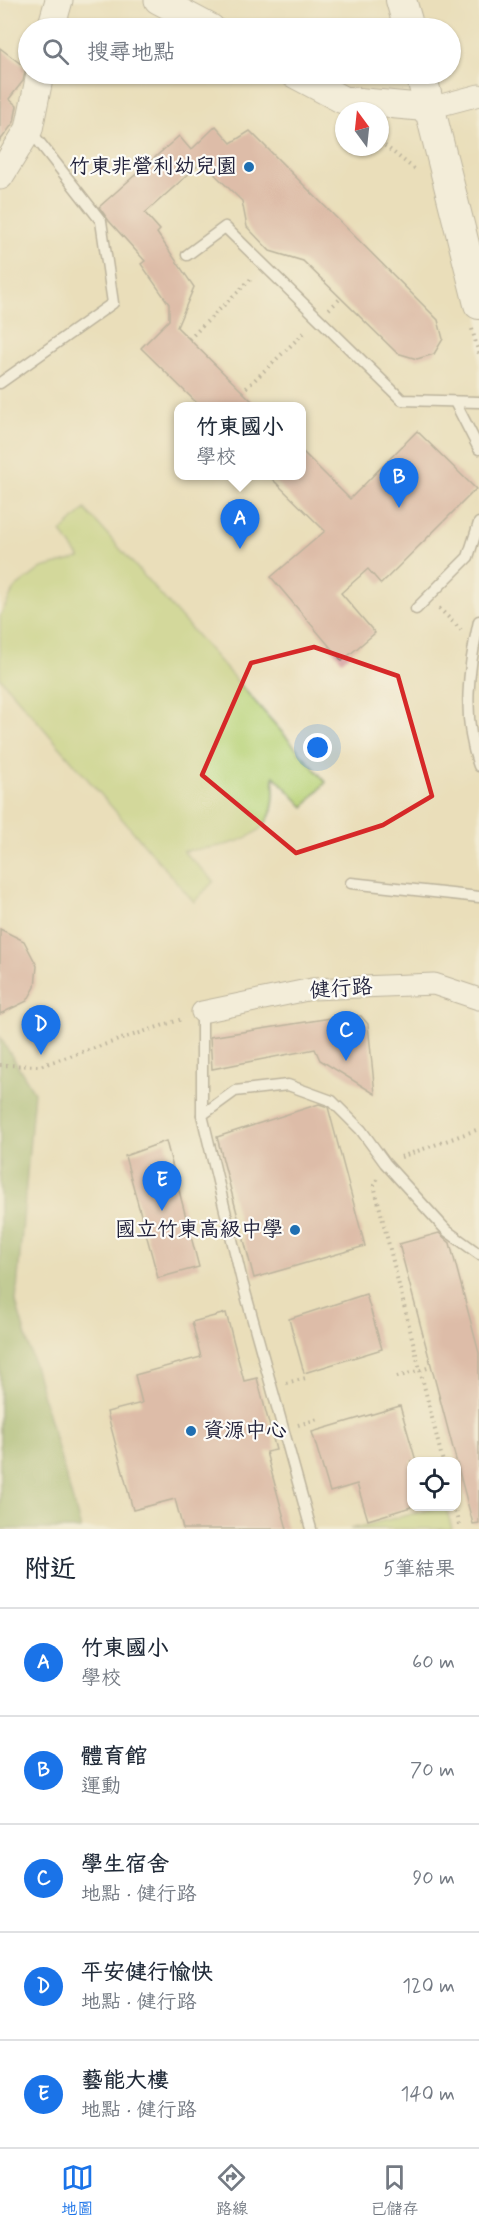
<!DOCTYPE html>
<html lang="zh-TW">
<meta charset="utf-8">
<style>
:root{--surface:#fff;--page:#f2f2f3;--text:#1f2937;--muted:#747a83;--line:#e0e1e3;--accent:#1a73e8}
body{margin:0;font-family:Mynerve,"LXGW WenKai TC",sans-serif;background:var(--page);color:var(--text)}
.controls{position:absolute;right:18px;bottom:18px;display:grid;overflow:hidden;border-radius:12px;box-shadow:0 2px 4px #0004}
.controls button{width:54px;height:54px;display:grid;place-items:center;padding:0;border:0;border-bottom:2px solid var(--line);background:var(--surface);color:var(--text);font:30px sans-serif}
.compass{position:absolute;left:335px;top:102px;width:54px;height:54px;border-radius:50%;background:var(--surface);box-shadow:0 2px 4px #0004;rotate:345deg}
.you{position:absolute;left:318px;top:748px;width:21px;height:21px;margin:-15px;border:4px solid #fff;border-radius:50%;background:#1a73e8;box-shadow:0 0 0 9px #1a73e833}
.badge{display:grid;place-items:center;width:39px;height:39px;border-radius:50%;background:var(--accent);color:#fff;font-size:20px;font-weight:700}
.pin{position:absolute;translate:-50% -50px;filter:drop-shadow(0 2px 3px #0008)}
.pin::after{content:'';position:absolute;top:32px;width:21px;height:18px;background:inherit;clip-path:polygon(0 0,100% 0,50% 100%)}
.popup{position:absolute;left:174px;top:402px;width:132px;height:78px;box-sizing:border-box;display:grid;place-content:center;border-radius:12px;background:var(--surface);filter:drop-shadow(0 2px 4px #0005);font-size:20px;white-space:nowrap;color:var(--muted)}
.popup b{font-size:22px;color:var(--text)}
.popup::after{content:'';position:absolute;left:50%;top:100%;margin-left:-12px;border:12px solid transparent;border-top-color:var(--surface)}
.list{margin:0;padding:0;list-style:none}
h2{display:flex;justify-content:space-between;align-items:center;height:78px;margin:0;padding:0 24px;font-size:26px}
h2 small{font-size:20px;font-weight:400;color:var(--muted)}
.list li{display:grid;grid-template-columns:39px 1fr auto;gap:18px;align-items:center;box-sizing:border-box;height:108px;padding:0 24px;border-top:2px solid var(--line)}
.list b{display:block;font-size:22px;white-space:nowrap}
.list p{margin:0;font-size:20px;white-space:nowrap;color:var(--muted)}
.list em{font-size:20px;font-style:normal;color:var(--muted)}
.icon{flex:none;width:33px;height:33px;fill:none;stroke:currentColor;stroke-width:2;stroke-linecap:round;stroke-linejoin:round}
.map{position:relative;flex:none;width:479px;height:1529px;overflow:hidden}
.search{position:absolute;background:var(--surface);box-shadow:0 2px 4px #0004;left:18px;right:18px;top:18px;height:66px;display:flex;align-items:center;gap:15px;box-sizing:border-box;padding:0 21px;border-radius:33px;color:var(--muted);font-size:22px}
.sheet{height:618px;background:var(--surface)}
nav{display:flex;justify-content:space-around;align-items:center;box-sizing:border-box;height:84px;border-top:2px solid var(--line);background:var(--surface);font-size:16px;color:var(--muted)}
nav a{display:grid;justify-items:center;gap:3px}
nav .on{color:var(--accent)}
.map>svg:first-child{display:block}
.green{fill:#b8d176;stroke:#6d7a58;stroke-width:1.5}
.forest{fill:#92b367;stroke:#5a6a51;stroke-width:1.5}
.building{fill:#cf9392}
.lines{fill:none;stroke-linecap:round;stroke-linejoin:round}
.service-casing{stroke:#86807a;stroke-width:13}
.minor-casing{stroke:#86807a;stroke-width:23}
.tertiary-casing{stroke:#86807a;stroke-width:29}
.secondary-casing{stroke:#86807a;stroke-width:32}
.path{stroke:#86807a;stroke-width:4;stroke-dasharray:1.5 4.5;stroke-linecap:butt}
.service{stroke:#fff;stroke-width:10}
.minor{stroke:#fff;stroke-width:21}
.tertiary{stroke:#fff;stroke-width:27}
.secondary{stroke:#fff;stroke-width:30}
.marked{fill:none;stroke:#d62828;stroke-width:4.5;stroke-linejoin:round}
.poi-dot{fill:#1f6fb2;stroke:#fdfcf7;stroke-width:2}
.labels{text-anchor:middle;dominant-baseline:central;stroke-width:4.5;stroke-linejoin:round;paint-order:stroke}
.poi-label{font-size:21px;fill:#22223b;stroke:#fdfcf7;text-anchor:end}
.street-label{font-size:21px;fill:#22223b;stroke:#fdfcf7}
</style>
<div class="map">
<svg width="479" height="1529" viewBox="0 0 479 1529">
<rect width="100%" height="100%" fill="#fdfcf7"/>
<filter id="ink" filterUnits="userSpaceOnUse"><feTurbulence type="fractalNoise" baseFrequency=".0167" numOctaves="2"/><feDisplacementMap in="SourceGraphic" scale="12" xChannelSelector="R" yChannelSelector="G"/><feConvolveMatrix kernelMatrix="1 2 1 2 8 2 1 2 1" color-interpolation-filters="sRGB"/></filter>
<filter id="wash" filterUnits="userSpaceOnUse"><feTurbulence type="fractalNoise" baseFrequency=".008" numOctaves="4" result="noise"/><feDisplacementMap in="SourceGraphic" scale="24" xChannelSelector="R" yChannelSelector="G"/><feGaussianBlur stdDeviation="1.35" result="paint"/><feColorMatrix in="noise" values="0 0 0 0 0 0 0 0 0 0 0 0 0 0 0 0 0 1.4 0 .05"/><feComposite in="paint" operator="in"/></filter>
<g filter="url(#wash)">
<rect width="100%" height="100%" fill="#eadeba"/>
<g class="green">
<path d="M85,509L326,782L304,807L274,776C273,785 275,795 273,804C268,844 214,848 183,851L214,881L194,902L0,678V616L15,588L42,568L80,558L61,532Z"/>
<polygon points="441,1507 446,1507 452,1529 350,1529"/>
</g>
<polygon class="forest" points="0,1037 34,1092 16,1302 81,1529 0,1529"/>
<g id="blocks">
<g class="building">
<polygon points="0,48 26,68 23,81 9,99 17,106 14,122 0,141"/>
<polygon points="216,126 231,143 250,131 438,320 443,339 434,354 417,359 397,353 303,261 270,251 247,227 242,201 202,162 145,213 160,230 157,233 194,287 177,327 257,406 200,406 141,348 169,320 169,304 141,264 145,261 109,221 99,207 179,136 191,150"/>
<polygon points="417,431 476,489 381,584 368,569 341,593 375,633 342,661 271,577 325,531 269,476 302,476 302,451 350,499"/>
<polygon points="0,929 24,941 37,966 35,987 27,1001 0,1014"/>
<polygon points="350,1015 361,1016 368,1024 375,1094 320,1060 315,1049 212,1069 210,1037"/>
<polygon points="319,1104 328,1107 365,1246 254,1278 217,1137"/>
<polygon points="166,1141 199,1267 158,1278 125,1156"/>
<polygon points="439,1233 450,1243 479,1353 479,1523 473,1524 399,1244"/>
<polygon points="366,1294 382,1349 304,1373 289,1319"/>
<polygon points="226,1313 244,1381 257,1378 276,1450 266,1452 287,1529 183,1529 175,1499 133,1510 107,1412 142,1403 135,1375 201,1357 192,1322"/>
<polygon points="400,1406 416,1461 411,1461 411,1507 368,1520 357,1484 330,1492 312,1432"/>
</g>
</g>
</g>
<g filter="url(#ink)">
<use href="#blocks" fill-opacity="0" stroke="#86807a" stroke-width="1.5"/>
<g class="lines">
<g class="service-casing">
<g id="service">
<polyline points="187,255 225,227 402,400 479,402"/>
<polyline points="0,383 113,303 101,221 29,129"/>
<polyline points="455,402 479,449"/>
<polyline points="416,609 468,557 479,523"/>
<path d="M479,621C468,669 462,719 479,766"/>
<polyline points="351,883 479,897"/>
<polyline points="202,1012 202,1115"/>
<polyline points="311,1529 242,1281 202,1115 235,1091 288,1085 332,1101 361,1130 385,1163 447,1231 479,1254"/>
</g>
</g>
<g class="minor-casing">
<g id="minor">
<polyline points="430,108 479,95"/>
<polyline points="202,1012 312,989 434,984 479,999"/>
</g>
</g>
<g class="tertiary-casing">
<g id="tertiary">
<polyline points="158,0 211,28"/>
<polyline points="51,28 59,0"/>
<polyline points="294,74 343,100 430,108"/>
<polyline points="0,176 29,129 40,74"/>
</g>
</g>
<g class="secondary-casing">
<g id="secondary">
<polyline points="401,0 409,28"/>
<polyline points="421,74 479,304"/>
</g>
</g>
<g class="path">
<polyline points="380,142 417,171"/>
<polyline points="329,309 341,298"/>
<polyline points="472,329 479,354"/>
<polyline points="189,339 253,277"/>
<polyline points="242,392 307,330"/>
<polyline points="439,608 461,630"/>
<polyline points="0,1065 40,1066 182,1019"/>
<polyline points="401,1157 479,1129"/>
<polyline points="377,1179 374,1185 443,1462"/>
<polyline points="397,1377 431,1367"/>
<polyline points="286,1383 306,1378"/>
<polyline points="298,1425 318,1419"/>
<polyline points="454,1506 460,1529"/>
</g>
<use href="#service" class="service"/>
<use href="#minor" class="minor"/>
<use href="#tertiary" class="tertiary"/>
<use href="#secondary" class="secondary"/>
</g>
</g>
<path d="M0 0H479V1529H0ZM314,647L398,676L432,796L383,825L296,853L202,775L251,663Z" fill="#eadeba" fill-opacity=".55" fill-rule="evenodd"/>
<path class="marked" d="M314,647L398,676L432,796L383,825L296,853L202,775L251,663Z"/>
<g class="poi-dot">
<circle cx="249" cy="167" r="6"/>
<circle cx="295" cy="1230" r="6"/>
<circle cx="191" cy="1431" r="6"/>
</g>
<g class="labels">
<g class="poi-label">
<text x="237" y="167">竹東非營利幼兒園</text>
<text x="283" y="1230">國立竹東高級中學</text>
<text x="203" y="1431" text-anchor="start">資源中心</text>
</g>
<g class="street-label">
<text transform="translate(341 989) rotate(-4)">健行路</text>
</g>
</g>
</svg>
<div class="controls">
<button><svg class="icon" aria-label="locate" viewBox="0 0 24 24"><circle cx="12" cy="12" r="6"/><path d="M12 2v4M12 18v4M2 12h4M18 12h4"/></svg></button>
</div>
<svg class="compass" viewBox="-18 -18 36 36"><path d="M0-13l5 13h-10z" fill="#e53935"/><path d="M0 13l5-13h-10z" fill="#747a83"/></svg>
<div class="you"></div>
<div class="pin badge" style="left:240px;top:549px">A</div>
<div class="popup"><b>竹東國小</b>學校</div>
<div class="pin badge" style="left:399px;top:508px">B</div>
<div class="pin badge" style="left:346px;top:1061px">C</div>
<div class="pin badge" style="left:41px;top:1055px">D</div>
<div class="pin badge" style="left:162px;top:1211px">E</div>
<div class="search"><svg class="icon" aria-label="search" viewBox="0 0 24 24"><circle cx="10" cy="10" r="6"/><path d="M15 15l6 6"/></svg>搜尋地點</div>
</div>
<section class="sheet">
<h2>附近<small>5筆結果</small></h2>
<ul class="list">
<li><span class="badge">A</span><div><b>竹東國小</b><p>學校</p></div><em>60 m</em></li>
<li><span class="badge">B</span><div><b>體育館</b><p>運動</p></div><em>70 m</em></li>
<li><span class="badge">C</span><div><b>學生宿舍</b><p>地點 · 健行路</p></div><em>90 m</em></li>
<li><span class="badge">D</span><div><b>平安健行愉快</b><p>地點 · 健行路</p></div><em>120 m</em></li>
<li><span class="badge">E</span><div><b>藝能大樓</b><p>地點 · 健行路</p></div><em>140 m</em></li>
</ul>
</section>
<nav>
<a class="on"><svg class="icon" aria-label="map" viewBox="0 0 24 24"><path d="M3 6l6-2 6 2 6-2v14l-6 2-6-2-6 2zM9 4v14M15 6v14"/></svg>地圖</a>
<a><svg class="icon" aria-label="directions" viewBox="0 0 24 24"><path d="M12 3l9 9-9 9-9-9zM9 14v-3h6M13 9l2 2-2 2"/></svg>路線</a>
<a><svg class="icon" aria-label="saved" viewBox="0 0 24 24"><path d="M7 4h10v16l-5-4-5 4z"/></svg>已儲存</a>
</nav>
